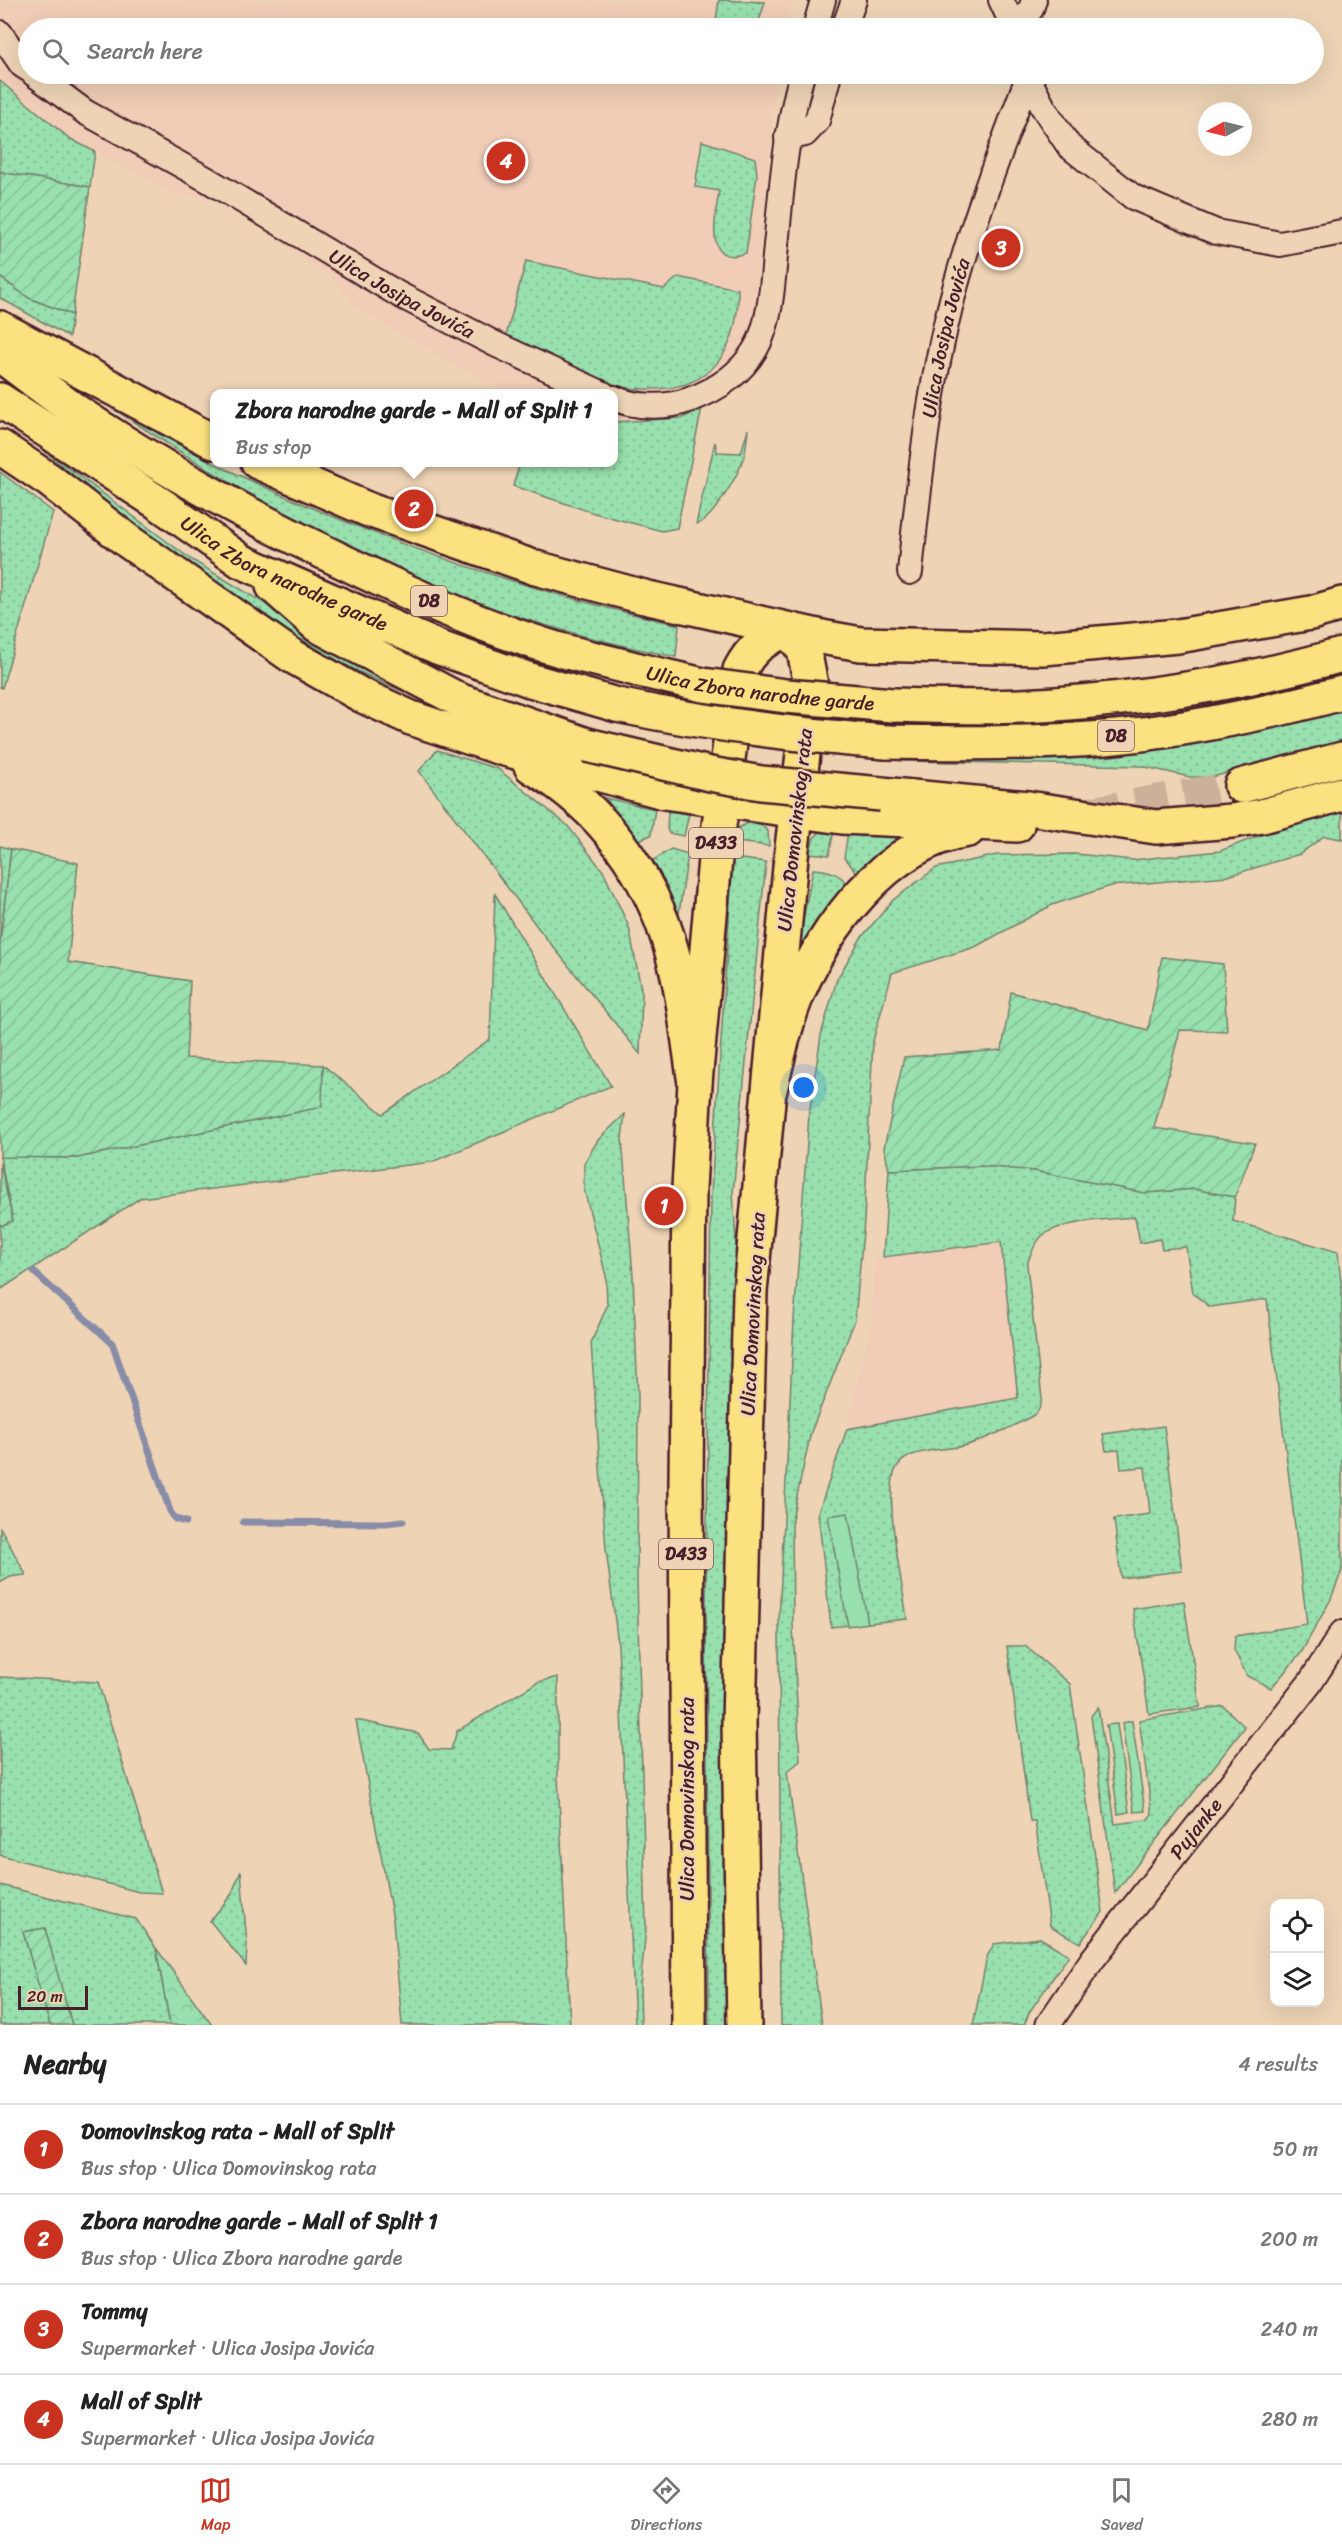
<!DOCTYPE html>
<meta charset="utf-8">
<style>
:root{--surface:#fff;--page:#f6f6f6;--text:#222;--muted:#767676;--line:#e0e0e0;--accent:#c8321e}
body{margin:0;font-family:Sriracha,sans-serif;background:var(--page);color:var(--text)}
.controls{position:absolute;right:18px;bottom:18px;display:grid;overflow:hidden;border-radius:12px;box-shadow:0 6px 24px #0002}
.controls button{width:54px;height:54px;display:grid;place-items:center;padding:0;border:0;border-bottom:2px solid var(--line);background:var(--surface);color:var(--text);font:30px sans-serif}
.compass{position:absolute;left:1198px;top:102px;width:54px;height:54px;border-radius:50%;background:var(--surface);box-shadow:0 6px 24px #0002;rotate:263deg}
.scale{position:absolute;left:18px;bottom:15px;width:70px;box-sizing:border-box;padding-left:6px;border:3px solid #4a1f2b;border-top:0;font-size:16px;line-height:21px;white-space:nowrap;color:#4a1f2b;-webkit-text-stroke:4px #eed4b5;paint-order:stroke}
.you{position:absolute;left:804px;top:1088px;width:21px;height:21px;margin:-15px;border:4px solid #fff;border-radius:50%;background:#1a73e8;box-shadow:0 0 0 9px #1a73e833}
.badge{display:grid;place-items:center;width:39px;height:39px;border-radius:50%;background:var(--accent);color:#fff;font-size:20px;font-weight:700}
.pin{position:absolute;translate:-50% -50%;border:3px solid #fff;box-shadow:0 2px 6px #0006}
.popup{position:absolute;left:210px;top:389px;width:408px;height:78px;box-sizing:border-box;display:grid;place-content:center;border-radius:12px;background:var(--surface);filter:drop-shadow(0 2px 4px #0005);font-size:20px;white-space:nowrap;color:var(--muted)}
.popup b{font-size:22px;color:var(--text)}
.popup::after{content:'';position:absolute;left:50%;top:100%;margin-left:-12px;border:12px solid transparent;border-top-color:var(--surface)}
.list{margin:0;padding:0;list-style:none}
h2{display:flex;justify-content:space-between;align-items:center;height:78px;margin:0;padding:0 24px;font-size:26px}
h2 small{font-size:20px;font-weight:400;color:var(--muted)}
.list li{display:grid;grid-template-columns:39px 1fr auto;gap:18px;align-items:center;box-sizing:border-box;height:90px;padding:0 24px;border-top:2px solid var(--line)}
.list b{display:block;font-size:22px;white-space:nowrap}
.list p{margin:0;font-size:20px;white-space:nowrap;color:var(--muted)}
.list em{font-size:20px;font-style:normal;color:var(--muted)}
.icon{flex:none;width:33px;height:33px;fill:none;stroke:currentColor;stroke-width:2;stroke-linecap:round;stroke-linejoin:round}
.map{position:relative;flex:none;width:1342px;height:2025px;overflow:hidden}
.search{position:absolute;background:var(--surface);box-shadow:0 6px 24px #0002;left:18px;right:18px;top:18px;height:66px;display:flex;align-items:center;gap:15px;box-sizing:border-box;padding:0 21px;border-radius:33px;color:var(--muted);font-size:22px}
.sheet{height:438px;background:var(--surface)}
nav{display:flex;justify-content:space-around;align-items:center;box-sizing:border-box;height:84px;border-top:2px solid var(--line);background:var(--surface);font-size:16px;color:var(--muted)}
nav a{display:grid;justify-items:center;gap:3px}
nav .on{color:var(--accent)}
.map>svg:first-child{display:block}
.built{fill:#f1ccb6}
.grass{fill:url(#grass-dots);stroke:#71806c;stroke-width:1.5}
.forest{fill:url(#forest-crowns);stroke:#71806c;stroke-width:1.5}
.garden{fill:url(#garden-furrows);stroke:#71806c;stroke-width:1.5}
.pitch{fill:#98e0ae;stroke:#71806c;stroke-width:1.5}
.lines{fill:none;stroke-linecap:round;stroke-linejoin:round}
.stream{stroke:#888ca7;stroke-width:7}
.trunk-tunnel{stroke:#cdb099;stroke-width:33;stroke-dasharray:33 16;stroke-linecap:butt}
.minor-casing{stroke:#4a1f2b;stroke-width:28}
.primary-casing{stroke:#4a1f2b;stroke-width:38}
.trunk-casing{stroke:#4a1f2b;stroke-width:38}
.minor{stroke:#eed4b5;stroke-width:24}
.primary{stroke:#fbe180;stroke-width:33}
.trunk{stroke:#fbe180;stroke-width:33}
.trunk-bridge-casing{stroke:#4a1f2b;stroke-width:38;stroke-linecap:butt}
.trunk-bridge{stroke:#fbe180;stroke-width:33}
.labels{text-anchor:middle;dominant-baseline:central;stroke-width:5;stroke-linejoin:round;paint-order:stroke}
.shield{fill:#eed4b5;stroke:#7b5554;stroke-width:1.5}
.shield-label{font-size:18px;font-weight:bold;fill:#4a1f2b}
.street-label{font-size:20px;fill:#4a1f2b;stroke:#eed4b5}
</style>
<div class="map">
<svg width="1342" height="2025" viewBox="0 0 1342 2025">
<defs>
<pattern id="grass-dots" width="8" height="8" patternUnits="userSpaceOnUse" patternTransform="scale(1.5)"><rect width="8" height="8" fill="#98e0ae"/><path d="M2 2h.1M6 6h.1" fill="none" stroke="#84c096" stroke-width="1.8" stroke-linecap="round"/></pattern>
<pattern id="forest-crowns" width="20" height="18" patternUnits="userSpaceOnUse" patternTransform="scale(1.5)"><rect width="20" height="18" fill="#98e0ae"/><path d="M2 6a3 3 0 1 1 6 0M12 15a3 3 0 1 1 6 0" fill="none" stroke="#84c096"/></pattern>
<pattern id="garden-furrows" width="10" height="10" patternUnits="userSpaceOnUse" patternTransform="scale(1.5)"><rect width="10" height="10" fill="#98e0ae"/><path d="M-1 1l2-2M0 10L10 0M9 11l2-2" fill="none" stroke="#84c096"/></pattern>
</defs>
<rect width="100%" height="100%" fill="#eed4b5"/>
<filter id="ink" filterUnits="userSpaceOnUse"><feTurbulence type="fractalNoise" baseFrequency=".0167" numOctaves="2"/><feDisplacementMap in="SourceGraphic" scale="12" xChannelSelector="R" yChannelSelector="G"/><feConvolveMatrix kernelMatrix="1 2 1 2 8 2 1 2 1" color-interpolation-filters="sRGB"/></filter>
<g filter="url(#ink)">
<g class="built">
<polygon points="0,0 795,0 782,28 28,28 28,74 776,74 747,383 683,418 614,422 614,394 506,393 356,309 337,282 222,201 178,195 69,138 0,80"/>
<polygon points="1001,1242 1018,1398 847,1429 871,1323 875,1258"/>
</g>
<g class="grass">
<polygon points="719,0 765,2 757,28 715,28"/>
<polygon points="0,81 69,138 95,152 90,187 0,172"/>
<path d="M702,141L755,158L757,175L746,253C702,268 716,215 719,191L695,187Z"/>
<path d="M526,261L664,289L678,277L738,289C739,348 714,389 652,389C642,389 629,390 620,386C581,374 543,352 506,336Z"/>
<polygon points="0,277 29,298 72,315 69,337 0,298"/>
<path d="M112,408C149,428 186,450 224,468C369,538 522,590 679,625L676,657C572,637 471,606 374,561C283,518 197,463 112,408Z"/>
<polygon points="702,408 677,528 662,531 594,513 513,486 520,463 614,462 614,422 683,418"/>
<path d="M748,429C747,438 746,448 744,457C739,473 713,521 696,524L715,442L717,452L741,453Z"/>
<path d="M35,443L192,560L259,600L346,648L507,730C453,710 397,692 346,665C232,603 133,527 35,443Z"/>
<polygon points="0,472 53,512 2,688 0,687"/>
<polygon points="1342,710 1342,743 1212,777 1190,777 1141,766 902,761 890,756 984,760 1102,754"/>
<polygon points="437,750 498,769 567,825 603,871 629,927 642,994 640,1054 542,933 419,771"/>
<polygon points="605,798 655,809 651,835 639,840"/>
<polygon points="1342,810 1342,839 1324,836 1300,854 1228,876 1111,886 1052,905 975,947 892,973 873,1041 864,1221 855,1320 811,1432 792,1519 793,1627 800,1761 787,1772 822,2025 781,2025 779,1619 794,1320 809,1115 821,1035 837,979 861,938 893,900 936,868 997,855 1076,854 1132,860 1220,851 1292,823"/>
<polygon points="668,811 689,814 684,836 669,833 667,829"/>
<polygon points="748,823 760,825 768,831 769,846 736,842 738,828"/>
<polygon points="821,831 834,831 829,855 809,853 814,838"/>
<polygon points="848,832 911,835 862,878 844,858"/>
<polygon points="0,846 11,849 0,943"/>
<polygon points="671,849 688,854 679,913 652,861"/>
<polygon points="733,858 766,862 733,1192 738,1276 726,1603 728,2025 709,2025 706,1605 711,1193"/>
<path d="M813,869C829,870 837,872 848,884L803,959L796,956Z"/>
<polygon points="495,894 611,1086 432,1162 140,1198 0,1290 0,1226 13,1221 0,1157 77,1158 321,1107 323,1065 383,1114 490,1039"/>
<polygon points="625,1114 622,1138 633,1276 638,1397 637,1580 646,1929 640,1987 641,2025 635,2025 618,1645 606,1549 591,1343 607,1306 606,1276 584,1189 584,1163 598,1140"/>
<path d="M982,1166L1035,1171L1145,1193L1194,1189L1235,1197L1233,1221L1338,1252L1342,1292V1570L1331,1599L1301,1653L1271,1688L1247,1676L1234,1650L1235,1636L1307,1624L1267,1299L1210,1307L1193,1293L1186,1247L1162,1249L1160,1239L1140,1243L1135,1217C1112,1219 1059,1221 1042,1236C1034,1244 1030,1255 1027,1265L1042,1399C1041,1403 1040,1409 1037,1412C1032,1419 978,1442 967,1445C944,1452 898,1445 893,1478C887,1515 902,1580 907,1619L831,1627L818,1513L847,1429L1018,1398L1001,1242L883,1257L889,1170Z"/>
<polygon points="1164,1426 1182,1571 1121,1578 1114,1519 1150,1514 1145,1467 1121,1469 1119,1450 1106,1451 1103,1434"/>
<polygon points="0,1527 26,1575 10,1577 0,1583"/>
<polygon points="1184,1601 1200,1707 1149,1714 1133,1609"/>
<polygon points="1007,1646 1025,1646 1070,1684 1103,1912 1080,1943 1050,1926 1035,1821 1030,1821"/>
<polygon points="0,1677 98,1682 162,1893 139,1892 0,1855"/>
<polygon points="558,1677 558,1776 570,2025 402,2025 393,1920 356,1720 418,1733 429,1749 451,1750 457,1731 538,1682"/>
<polygon points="1223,1706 1245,1727 1115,1893 1091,1716 1098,1707 1115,1824 1147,1820 1152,1814 1139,1720"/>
<polygon points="241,1871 247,1945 246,1966 210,1921 231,1895"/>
<polygon points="0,1885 136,1919 156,1948 170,2025 72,2025 44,1928 23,1932 50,2025 0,2025"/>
<polygon points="1040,1938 1069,1955 1030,2011 1024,2025 973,2025 987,1957 994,1944"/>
</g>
<polygon class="forest" points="156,1948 206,2017 212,2025 170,2025"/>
<g class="garden">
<polygon points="0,172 90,187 72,315 29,298 0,277"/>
<polygon points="11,849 78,863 68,962 190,981 186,1058 323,1065 322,1107 77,1158 0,1157 0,943"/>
<polygon points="1162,957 1223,964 1227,1031 1180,1030 1154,1128 1255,1143 1235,1197 1194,1189 1145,1193 1035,1171 982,1166 889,1170 884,1148 904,1057 1002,1050 1011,992 1148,1030"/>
<polygon points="0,1163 13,1221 0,1226"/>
<polygon points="45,1928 72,2025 50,2025 23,1932"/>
</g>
<g class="pitch">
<polygon points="848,1513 868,1623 848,1626 828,1516"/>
<polygon points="1132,1721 1145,1811 1134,1812 1122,1723"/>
<polygon points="1117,1724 1129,1812 1118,1814 1106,1725"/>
</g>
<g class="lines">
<g class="stream">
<polyline points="34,1272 112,1343 170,1511 175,1519 186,1522"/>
<polyline points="243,1522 386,1523 403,1521"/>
</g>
<polyline class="trunk-tunnel" points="1087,814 1241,786"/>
<g class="minor-casing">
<g id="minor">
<polyline points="1001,0 1014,28"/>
<polyline points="815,28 823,0"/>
<polyline points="844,28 854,0"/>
<polyline points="1014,28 1031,9 1034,0"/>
<polyline points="0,33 22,65 28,69"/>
<path id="s1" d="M34,74L85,112L208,180L398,294L495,344L603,394"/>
<polyline points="1026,74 1043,107 1069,146 1133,197 1216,232 1280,244 1342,232"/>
<polyline points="787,138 805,134 817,121 829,74"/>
<path d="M614,398C635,408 667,408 689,400C717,390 741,374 756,348C773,319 773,269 777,236C782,180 787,128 802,74"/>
<path id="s2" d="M910,572C920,472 931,370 959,274C978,208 1003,144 1027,80"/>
<path id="s3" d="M1048,2025L1092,1960L1310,1683L1342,1633"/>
</g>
</g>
<g class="primary-casing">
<path id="primary" d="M689,2025L686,1481L689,1188L695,1083L716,848L740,670C751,648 765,638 788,630L804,650L811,685L791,857L750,1292L739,1722L744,2025"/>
</g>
<g class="trunk-casing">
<g id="trunk">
<polyline points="0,328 214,442"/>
<path d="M0,355C26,374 51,394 77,412C161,468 250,517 342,561C412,595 485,628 560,650C586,657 613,663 639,670"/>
<path id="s4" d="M0,400L160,504L241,561L437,647L530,680L617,705"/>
<polyline points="0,447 49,480 129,542 292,656 361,695 411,718 501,748 664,792 842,817 1017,825"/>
<polyline points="258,462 369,510 536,568 644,597 827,638 861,644 1043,648 1178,636 1311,613 1342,604"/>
<polyline points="273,586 317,625 461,701 587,745"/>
<path d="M893,705C935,706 978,708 1021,706C1129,701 1238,684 1342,655"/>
<path d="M886,742C959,743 1032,744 1105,738C1185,731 1264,714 1342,693"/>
<path d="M531,766C602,807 650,873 672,952C684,994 688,1040 695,1083"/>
<polyline points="1241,786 1342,759"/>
<polyline points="881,794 1028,808 1156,827 1232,821 1262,816 1342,794"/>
<path d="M769,1093C777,1063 783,1030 795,1000C823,929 887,842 968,830"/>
</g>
</g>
<use href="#minor" class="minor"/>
<use href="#primary" class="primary"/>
<use href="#trunk" class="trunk"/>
<g class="trunk-bridge-casing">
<g id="trunk-bridge">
<path id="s5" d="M639,670L703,685L786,696L893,705"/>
<path d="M617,705C706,724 795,735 886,742"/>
<polyline points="587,745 710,774 761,783 881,794"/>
</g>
</g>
<use href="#trunk-bridge" class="trunk-bridge"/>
</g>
</g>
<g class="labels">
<g class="shield">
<rect x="411" y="586" width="36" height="30" rx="4.5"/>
<rect x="1098" y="721" width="36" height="30" rx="4.5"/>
<rect x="689" y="828" width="54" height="30" rx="4.5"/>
<rect x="659" y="1539" width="54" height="30" rx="4.5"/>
</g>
<g class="shield-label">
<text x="429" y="601">D8</text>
<text x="1116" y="736">D8</text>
<text x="716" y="843">D433</text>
<text x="686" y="1554">D433</text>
</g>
<g class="street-label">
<text stroke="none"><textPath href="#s1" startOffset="429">Ulica Josipa Jovića</textPath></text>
<text stroke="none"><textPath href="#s2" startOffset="237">Ulica Josipa Jovića</textPath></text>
<text stroke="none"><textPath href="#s4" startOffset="334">Ulica Zbora narodne garde</textPath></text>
<text stroke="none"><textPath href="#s5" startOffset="123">Ulica Zbora narodne garde</textPath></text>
<text transform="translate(795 830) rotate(-84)">Ulica Domovinskog rata</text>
<text transform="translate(753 1314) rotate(-87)">Ulica Domovinskog rata</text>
<text transform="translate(687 1799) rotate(-90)">Ulica Domovinskog rata</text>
<text stroke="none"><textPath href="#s3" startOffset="246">Pujanke</textPath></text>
</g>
</g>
</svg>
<div class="controls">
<button><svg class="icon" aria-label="locate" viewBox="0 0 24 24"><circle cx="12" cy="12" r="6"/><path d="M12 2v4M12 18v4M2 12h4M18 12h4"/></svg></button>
<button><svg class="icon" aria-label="layers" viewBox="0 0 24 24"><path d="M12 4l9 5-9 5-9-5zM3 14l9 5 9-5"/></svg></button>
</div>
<svg class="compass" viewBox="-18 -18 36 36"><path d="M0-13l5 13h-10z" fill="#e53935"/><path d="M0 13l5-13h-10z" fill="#767676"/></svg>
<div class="scale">20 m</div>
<div class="you"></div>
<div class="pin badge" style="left:664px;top:1206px">1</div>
<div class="pin badge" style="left:414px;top:509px">2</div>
<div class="popup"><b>Zbora narodne garde - Mall of Split 1</b>Bus stop</div>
<div class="pin badge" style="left:1001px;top:248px">3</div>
<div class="pin badge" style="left:506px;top:161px">4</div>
<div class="search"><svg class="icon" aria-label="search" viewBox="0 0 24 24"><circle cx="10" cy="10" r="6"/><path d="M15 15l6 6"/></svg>Search here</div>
</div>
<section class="sheet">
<h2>Nearby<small>4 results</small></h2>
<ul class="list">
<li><span class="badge">1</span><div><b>Domovinskog rata - Mall of Split</b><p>Bus stop · Ulica Domovinskog rata</p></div><em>50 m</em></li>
<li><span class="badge">2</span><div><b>Zbora narodne garde - Mall of Split 1</b><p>Bus stop · Ulica Zbora narodne garde</p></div><em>200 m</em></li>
<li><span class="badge">3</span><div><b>Tommy</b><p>Supermarket · Ulica Josipa Jovića</p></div><em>240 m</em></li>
<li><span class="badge">4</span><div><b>Mall of Split</b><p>Supermarket · Ulica Josipa Jovića</p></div><em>280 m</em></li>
</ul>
</section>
<nav>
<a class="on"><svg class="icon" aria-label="map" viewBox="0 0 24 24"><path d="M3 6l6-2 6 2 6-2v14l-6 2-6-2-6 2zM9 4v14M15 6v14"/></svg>Map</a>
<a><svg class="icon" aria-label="directions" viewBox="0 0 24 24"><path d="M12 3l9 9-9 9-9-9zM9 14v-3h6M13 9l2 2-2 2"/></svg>Directions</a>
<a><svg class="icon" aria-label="saved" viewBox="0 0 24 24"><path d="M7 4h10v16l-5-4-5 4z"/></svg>Saved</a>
</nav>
